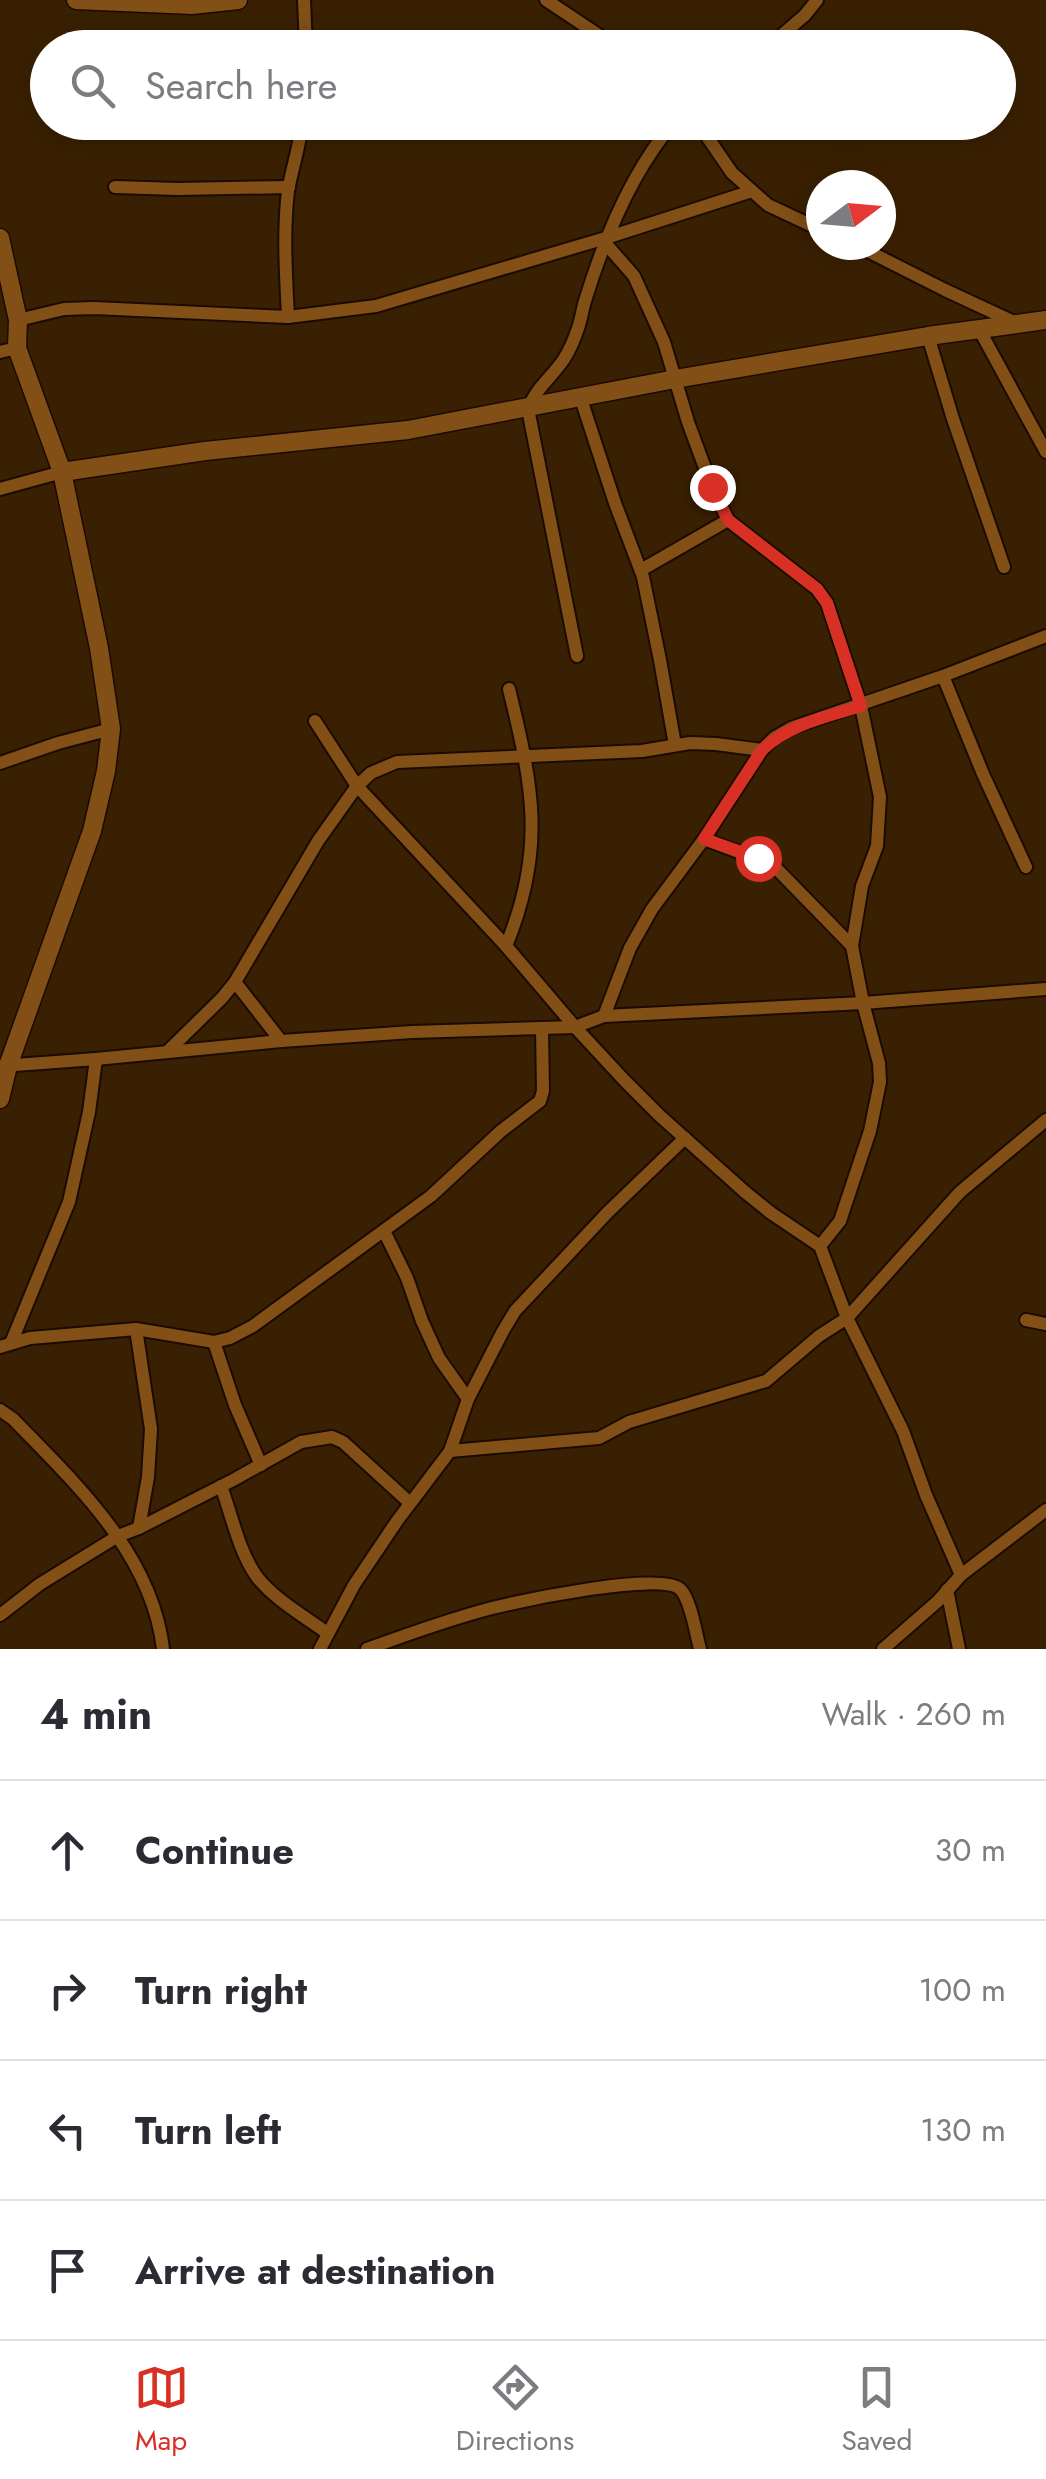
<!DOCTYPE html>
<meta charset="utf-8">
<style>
:root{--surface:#fff;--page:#f2f2f3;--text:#2b2b33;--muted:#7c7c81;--line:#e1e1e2;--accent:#d93025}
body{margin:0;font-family:Jost,sans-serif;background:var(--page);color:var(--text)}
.compass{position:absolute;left:806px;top:170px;width:90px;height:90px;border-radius:50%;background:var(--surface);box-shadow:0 5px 25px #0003;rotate:74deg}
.stop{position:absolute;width:30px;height:30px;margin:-22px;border:8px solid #d93025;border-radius:50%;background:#fff}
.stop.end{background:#d93025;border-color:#fff;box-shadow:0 2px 10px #0008}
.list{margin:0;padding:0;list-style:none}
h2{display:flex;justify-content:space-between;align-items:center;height:130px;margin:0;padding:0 40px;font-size:42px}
h2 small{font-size:32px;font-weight:400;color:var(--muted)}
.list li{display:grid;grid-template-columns:65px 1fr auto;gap:30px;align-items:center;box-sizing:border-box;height:140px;padding:0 40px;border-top:2px solid var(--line)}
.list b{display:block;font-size:38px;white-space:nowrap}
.list em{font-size:32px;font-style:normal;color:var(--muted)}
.icon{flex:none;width:55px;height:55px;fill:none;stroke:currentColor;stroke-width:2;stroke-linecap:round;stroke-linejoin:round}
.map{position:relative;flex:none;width:1046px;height:1649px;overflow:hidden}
.search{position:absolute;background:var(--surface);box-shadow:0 5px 25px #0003;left:30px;right:30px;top:30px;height:110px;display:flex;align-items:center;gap:25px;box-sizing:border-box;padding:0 35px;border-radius:55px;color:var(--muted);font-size:38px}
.sheet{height:690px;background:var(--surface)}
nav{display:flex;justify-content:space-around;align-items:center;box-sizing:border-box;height:140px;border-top:2px solid var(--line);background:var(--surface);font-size:28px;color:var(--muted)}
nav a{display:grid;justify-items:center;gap:5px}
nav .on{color:var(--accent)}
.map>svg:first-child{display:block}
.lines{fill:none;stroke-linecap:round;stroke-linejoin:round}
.minor-casing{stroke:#1b0b00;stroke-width:16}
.tertiary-casing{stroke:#1b0b00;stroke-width:21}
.minor{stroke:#825017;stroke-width:12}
.tertiary{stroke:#825017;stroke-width:18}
.route{stroke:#d93025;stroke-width:12}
</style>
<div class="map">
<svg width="1046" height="1649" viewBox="0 0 1046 1649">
<rect width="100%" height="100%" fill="#3a2002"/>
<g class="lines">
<g class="minor-casing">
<g id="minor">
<polyline points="304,0 306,48"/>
<polyline points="546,0 618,48"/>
<polyline points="767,48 805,15 817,0"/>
<polyline points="697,122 732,173 768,205 821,230"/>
<polyline points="115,187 177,189 289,187"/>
<polyline points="606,244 634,276 664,342 688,422 712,487 728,520 817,589 827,603 861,706 880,797 877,846 862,886 852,946 863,1003 879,1063 880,1082 870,1131 840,1221 820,1246"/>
<polyline points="856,245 945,290 1016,323"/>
<path d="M288,317C286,275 283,233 288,191C292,168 300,146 302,122"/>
<polyline points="18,320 64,309 94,308 288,317 376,306 609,237 752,191"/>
<polyline points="979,329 1046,452"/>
<polyline points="928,336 953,419 1004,567"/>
<polyline points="0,352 17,348"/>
<polyline points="581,399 615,503 643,577 660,660 675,745"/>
<polyline points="0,489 62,472"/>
<polyline points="641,570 728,520"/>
<path d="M577,656L528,409C536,388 552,377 564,359C569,351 574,340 577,331C581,321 582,311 585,301C604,239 631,172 674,122"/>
<polyline points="943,676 983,774 1026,867"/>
<polyline points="315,721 357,786 506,946 575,1027 624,1080 660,1116 745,1192 771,1213 820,1246 847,1318 903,1431 926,1495 961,1575"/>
<polyline points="0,763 58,743 111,729"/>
<polyline points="704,839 773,865 852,946"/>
<path d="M506,946C546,849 533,787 509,689"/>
<polyline points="235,982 281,1041"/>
<polyline points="604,1016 630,948 652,909 704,839 762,750 774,738 791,728 943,676 1046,636"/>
<polyline points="168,1051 222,998 235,982 318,841 357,786 371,773 397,762 642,751 690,743 716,744 762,750"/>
<polyline points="2,1066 96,1059 281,1041 412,1032 575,1027 604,1016 863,1003 1046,989"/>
<polyline points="384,1231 407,1278 422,1321 439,1358 468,1399"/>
<polyline points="1026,1320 1046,1324"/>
<polyline points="136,1329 151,1429 148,1477 139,1528"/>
<polyline points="214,1342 235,1405 261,1465"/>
<polyline points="11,1343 69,1202 89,1112 96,1059"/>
<polyline points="0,1347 30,1338 136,1329 214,1342 230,1338 253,1326 431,1196 501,1131 540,1101 543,1091 542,1028"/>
<path d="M0,1410L13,1419C76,1484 152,1554 163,1649"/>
<polyline points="450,1451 599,1438 629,1422 766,1381 819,1336 847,1318 960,1192 1046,1120"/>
<path d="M221,1486C232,1516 239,1552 257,1577C275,1600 304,1616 327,1633"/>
<polyline points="947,1590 959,1649"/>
<polyline points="0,1615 40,1584 118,1536 139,1528 235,1479 301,1442 332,1437 343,1442 410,1503"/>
<polyline points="320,1649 354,1585 397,1521 450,1451 468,1399 503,1331 515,1311 608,1212 685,1138"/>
<path d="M367,1649C408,1634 450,1619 492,1608C521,1601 663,1570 681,1590C691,1601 696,1634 700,1649"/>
<polyline points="883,1649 938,1601 961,1575 1046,1510"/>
</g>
</g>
<g class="tertiary-casing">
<g id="tertiary">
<polyline points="76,0 192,5 238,0"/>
<polyline points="0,238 18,320 17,348 62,472 99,648 111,729 106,771 92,831 8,1066 0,1099"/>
<polyline points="62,472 205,451 408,430 675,379 928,336 1046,320"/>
</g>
</g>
<use href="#minor" class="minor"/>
<use href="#tertiary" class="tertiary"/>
</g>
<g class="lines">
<path class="route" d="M712,487L728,520L817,589L827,603L861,706C826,717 789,724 762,750L704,839L758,858"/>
</g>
</svg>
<svg class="compass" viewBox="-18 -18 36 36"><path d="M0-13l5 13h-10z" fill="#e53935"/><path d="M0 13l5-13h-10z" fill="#7c7c81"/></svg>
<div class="stop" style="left:758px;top:858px"></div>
<div class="stop end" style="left:712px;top:487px"></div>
<div class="search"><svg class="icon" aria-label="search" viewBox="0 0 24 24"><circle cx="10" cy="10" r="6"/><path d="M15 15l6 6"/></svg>Search here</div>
</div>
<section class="sheet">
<h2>4 min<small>Walk · 260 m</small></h2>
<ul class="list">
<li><svg class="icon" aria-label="ahead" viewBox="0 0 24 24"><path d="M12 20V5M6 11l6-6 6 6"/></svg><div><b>Continue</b></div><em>30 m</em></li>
<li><svg class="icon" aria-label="right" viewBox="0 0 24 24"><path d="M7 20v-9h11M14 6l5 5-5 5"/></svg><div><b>Turn right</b></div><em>100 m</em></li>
<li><svg class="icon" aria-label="left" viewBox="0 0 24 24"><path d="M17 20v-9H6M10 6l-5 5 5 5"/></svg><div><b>Turn left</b></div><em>130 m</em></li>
<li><svg class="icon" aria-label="arrive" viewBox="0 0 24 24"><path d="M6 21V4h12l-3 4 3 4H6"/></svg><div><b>Arrive at destination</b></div></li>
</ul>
</section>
<nav>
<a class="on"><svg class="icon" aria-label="map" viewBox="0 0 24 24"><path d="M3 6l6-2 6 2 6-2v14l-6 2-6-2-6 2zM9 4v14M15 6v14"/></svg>Map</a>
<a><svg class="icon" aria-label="directions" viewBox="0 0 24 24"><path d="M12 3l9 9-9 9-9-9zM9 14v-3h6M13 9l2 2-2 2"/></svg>Directions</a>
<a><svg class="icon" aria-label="saved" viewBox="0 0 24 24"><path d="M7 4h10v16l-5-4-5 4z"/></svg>Saved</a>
</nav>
